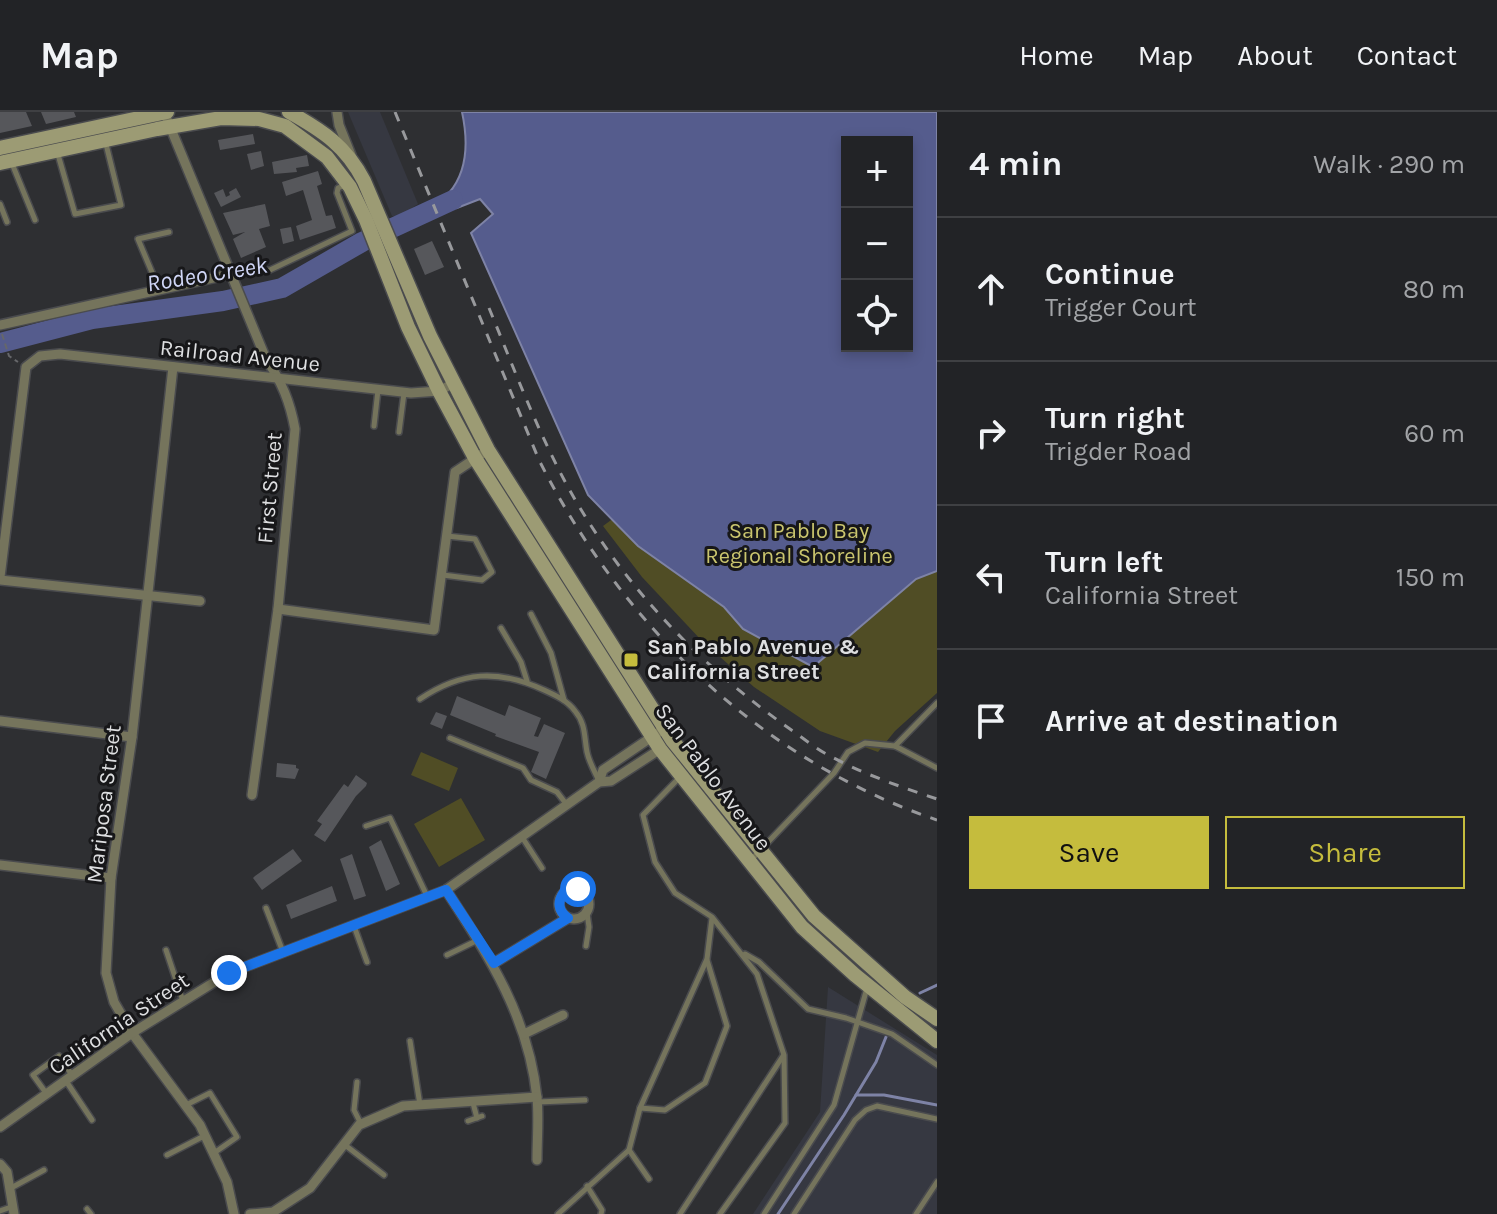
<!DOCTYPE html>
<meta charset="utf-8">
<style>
:root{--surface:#222326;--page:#2e2f32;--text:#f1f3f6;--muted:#a2a4a7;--line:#3f4043;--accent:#c5bc3d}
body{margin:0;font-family:Karla,sans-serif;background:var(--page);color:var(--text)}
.controls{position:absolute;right:24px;top:24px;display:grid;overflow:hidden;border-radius:0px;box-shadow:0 4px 12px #0003}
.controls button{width:72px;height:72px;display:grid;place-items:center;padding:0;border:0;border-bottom:2px solid var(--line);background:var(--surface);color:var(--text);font:40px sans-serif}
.stop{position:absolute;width:24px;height:24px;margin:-18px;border:6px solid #1a73e8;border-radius:50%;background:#fff}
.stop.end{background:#1a73e8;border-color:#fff;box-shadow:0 2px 8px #0008}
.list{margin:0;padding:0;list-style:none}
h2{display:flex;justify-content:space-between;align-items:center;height:104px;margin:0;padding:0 32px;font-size:34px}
h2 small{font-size:26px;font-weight:400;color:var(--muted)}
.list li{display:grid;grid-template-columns:52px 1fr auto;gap:24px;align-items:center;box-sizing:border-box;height:144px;padding:0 32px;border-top:2px solid var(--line)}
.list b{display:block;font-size:30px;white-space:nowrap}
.list p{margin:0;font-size:26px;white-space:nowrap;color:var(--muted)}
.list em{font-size:26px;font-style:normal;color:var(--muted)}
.actions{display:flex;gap:16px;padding:24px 32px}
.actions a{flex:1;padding:18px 0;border:2px solid var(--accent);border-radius:0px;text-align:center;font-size:28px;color:var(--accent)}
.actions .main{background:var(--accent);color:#111}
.icon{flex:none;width:44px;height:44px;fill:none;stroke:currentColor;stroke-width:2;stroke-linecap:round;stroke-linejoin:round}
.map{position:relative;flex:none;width:937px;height:1102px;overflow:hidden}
header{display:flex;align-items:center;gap:48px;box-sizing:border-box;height:112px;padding:0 40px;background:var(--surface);border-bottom:2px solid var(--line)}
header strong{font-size:38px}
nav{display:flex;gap:44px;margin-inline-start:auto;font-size:28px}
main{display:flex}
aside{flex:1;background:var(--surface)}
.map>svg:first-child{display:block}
.built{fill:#363841}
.green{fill:#504d25}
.water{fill:#555c8d;stroke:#7e83a6;stroke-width:2;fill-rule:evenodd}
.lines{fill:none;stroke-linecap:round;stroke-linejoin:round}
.stream{stroke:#7e83a6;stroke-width:3}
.river{stroke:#555c8d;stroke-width:20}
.building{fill:#56575b}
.service-casing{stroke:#4a4b4e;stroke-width:8}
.minor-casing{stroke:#4a4b4e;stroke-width:12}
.secondary-casing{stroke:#4a4b4e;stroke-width:17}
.path{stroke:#66676a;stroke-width:2;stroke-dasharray:6 4;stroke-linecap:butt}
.service{stroke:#75745c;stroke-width:5}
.minor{stroke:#75745c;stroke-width:9}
.secondary{stroke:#9c9b74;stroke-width:14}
.rail{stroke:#98999c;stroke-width:3;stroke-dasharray:10 10;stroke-linecap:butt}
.route{stroke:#1a73e8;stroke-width:10}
.poi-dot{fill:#c5bc3d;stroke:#171719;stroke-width:3}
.labels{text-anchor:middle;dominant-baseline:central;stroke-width:6;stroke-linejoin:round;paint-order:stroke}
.street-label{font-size:22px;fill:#dedfe1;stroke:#171719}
.park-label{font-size:22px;fill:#cac56e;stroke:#171719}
.poi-label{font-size:22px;font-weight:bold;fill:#dedfe1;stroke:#171719;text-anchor:start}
.water-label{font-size:24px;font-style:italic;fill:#d0d6f6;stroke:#171719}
</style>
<header>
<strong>Map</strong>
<nav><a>Home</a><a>Map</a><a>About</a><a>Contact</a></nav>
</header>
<main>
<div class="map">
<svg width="937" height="1102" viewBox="0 0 937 1102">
<rect width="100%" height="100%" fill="#2e2f32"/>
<g class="built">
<polygon points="348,0 380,0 418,92 399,104 392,104"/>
<polygon points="828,875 937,943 937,1102 753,1102 820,1000"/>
</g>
<g class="green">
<polygon points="750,0 937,0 937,581 895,619 878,640 820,619 754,575 702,529 642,465 603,414 847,234 907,234 907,30 847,30"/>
<polygon points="421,640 458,656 449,679 411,663"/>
<polygon points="461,686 485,728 439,755 414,712"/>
</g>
<path class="water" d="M462,0H937V459L916,467L813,555L743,517L724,495L638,434L588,383L471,121L493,102L480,87L457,96L449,81C468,59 468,28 462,0ZM847,30H907V234H847Z"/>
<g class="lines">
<g class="stream">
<polyline points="920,881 937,873"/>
<polyline points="856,983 884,983 937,993"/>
<polyline points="778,1102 844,1003 876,950 886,925"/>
</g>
<polyline class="river" points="0,231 92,207 223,189 282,176 362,130 453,88"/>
</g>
<g class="building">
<polygon points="0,0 26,0 32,14 0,21"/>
<polygon points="41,0 74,0 76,5 46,12"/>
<polygon points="253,22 255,32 220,38 218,28"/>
<polygon points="261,39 264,54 251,58 247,42"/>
<polygon points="307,43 309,54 296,56 297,60 274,62 272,50"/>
<polygon points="318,59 322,72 317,74 326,104 332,103 336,116 300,128 296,114 312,108 303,78 286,84 282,70"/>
<polygon points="236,76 241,85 221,95 214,81 223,77 226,85 230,83 229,80"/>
<polygon points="265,92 270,114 259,117 266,135 241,146 233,127 245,120 233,123 223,101"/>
<polygon points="291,115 294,129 283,132 280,117"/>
<polygon points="432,129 444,155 425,163 414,137"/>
<polygon points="457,584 505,604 509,593 541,606 534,624 538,625 544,612 565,621 546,667 531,660 539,640 495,624 496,622 450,603"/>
<polygon points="436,600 447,604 442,617 430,612"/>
<polygon points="277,651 296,653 296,656 299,657 295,667 276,665"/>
<polygon points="356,663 367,671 366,674 356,684 325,730 314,723 322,712 317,709 344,672 348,675"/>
<polygon points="381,728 400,772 386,779 369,735"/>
<polygon points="293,737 302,749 262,778 253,766 255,764"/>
<polygon points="352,742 366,784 354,788 340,747"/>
<polygon points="332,774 337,789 291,807 286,793"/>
</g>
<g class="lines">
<g class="service-casing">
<g id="service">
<polyline points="57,39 75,102 121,93 105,28"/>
<polyline points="11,49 35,108"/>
<polyline points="0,92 7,110"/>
<polyline points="232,162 270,158 352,119 337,81 338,76 345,73"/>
<polyline points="159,177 138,127 169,120"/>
<polyline points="374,314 378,278"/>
<polyline points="399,320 404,281"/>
<polyline points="443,463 482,468 492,460 475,427 447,424"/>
<polyline points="531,502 551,541 564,588"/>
<polyline points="501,516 521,550 527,569"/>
<path d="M420,587C462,559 498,557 544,578C555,583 568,589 575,599C586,612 584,625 587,640C589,650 595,660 599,669"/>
<polyline points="450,626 523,656 531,668 557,680 567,693"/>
<polyline points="895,634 937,591"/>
<polyline points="681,664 643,703 655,750 675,781 712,805 757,862 784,943 785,1011 720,1102"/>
<polyline points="366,714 390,706 427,784"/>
<polyline points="522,725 542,756"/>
<polyline points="750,749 834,661 848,640 865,631 895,634 937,656"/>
<polyline points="266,796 283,840"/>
<polyline points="354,814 367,850"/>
<polyline points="586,834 589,815 587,801"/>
<polyline points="166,838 183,889"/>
<polyline points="745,842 759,850 808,897 846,906 892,922 937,953"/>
<polyline points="447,843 478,828"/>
<polyline points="410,929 420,993"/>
<polyline points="66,969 92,1008"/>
<polyline points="357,970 354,998 361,1012"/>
<polyline points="46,981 33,963 59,944 72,963"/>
<polyline points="538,990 585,988"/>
<polyline points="473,991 477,1006"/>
<polyline points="186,993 210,981 237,1025 214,1041"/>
<polyline points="640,996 665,998 705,971 727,914 707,848"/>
<polyline points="468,1009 482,1004"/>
<polyline points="345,1033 384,1063"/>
<polyline points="167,1043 204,1024"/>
<polyline points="649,1067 629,1038 640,996 707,847 712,806"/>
<polyline points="587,1074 602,1098 601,1102"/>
<polyline points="11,1076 44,1058"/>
<polyline points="87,1097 91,1102"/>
<polyline points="0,1099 14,1094"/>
<polyline points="558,1102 629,1038"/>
<polyline points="680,1102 783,944"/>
<polyline points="764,1102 834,993 867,876"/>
<polyline points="794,1102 855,1008 866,998 877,994 937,1007"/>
<polyline points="916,1102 937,1070"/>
</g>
</g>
<g class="minor-casing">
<g id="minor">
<path d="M164,0L266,247C282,270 290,290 295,317L278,497L252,683"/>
<polyline points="337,0 339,13 351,43"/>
<polyline points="0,213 231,162"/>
<polyline points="173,255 132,625 111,766 106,861 114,890 132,921 200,1013 227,1070 234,1102"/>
<polyline points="0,465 26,255 40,244 60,242 411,281 439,279 452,272"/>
<polyline points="0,468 200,489"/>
<polyline points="278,497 434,518 455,360 488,338"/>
<polyline points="0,609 132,625"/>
<polyline points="599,670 603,658 665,616"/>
<polyline points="0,753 111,766"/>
<circle cx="574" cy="792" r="15"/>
<path d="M446,778C488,843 529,905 537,986C539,1006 537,1027 537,1048"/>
<polyline points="494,851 568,806"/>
<polyline points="524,922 563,903"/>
<polyline points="0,1015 132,921 229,861 446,778 599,670 611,669 662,636"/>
<polyline points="0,1052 7,1060 14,1102"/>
<polyline points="250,1102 273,1100 310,1076 359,1013 403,994 537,985"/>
</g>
</g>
<g class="secondary-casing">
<g id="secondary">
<path d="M289,0C323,19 346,34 364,69L430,224L488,338L672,628L814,804L905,885L937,907"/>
<polyline points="0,36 167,0"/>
<polyline points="0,51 157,17 221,6 259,7 285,14 327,45 350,75 366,108 408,215 439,279 475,346 660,637 802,815 855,863 937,929"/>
</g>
</g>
<polyline class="path" points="2,222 9,244 18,250"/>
<use href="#service" class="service"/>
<use href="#minor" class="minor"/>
<use href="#secondary" class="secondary"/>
<g class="rail">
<path d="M395,0L539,348C622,513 760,648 937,708"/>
<path d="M489,196C515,259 539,324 573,384C626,477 703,556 790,617C803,626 816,637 830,644C863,662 901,675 937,687"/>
</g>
</g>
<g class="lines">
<path class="route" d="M229,861L446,778L494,851L568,806C558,799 557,790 564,780L578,777"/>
</g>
<rect class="poi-dot" x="623" y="540" width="16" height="16" rx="4"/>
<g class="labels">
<g class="street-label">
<text transform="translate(240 244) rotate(6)">Railroad Avenue</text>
<text transform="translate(270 376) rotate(-85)">First Street</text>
<text transform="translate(713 665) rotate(53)">San Pablo Avenue</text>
<text transform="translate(104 692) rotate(-83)">Mariposa Street</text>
<text transform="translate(119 912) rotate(-34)">California Street</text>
</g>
<g class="park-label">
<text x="799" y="419">San Pablo Bay<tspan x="799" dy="25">Regional Shoreline</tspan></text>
</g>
<g class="poi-label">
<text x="647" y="535">San Pablo Avenue &amp;<tspan x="647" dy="25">California Street</tspan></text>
</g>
<g class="water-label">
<text transform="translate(207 162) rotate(-9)">Rodeo Creek</text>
</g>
</g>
</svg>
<div class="controls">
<button>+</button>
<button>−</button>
<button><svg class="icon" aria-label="locate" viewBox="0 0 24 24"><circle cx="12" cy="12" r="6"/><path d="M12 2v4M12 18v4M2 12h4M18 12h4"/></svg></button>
</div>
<div class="stop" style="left:578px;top:777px"></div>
<div class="stop end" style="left:229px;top:861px"></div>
</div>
<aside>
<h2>4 min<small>Walk · 290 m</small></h2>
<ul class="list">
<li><svg class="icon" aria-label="ahead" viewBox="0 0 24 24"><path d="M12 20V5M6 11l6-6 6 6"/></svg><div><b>Continue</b><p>Trigger Court</p></div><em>80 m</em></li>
<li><svg class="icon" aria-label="right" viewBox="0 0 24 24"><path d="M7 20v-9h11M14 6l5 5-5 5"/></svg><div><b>Turn right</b><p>Trigder Road</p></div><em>60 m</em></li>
<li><svg class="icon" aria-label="left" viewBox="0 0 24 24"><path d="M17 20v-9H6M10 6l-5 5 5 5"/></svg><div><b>Turn left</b><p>California Street</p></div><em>150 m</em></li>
<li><svg class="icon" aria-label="arrive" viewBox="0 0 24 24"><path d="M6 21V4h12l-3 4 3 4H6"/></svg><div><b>Arrive at destination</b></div></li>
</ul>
<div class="actions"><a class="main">Save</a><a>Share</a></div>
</aside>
</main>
